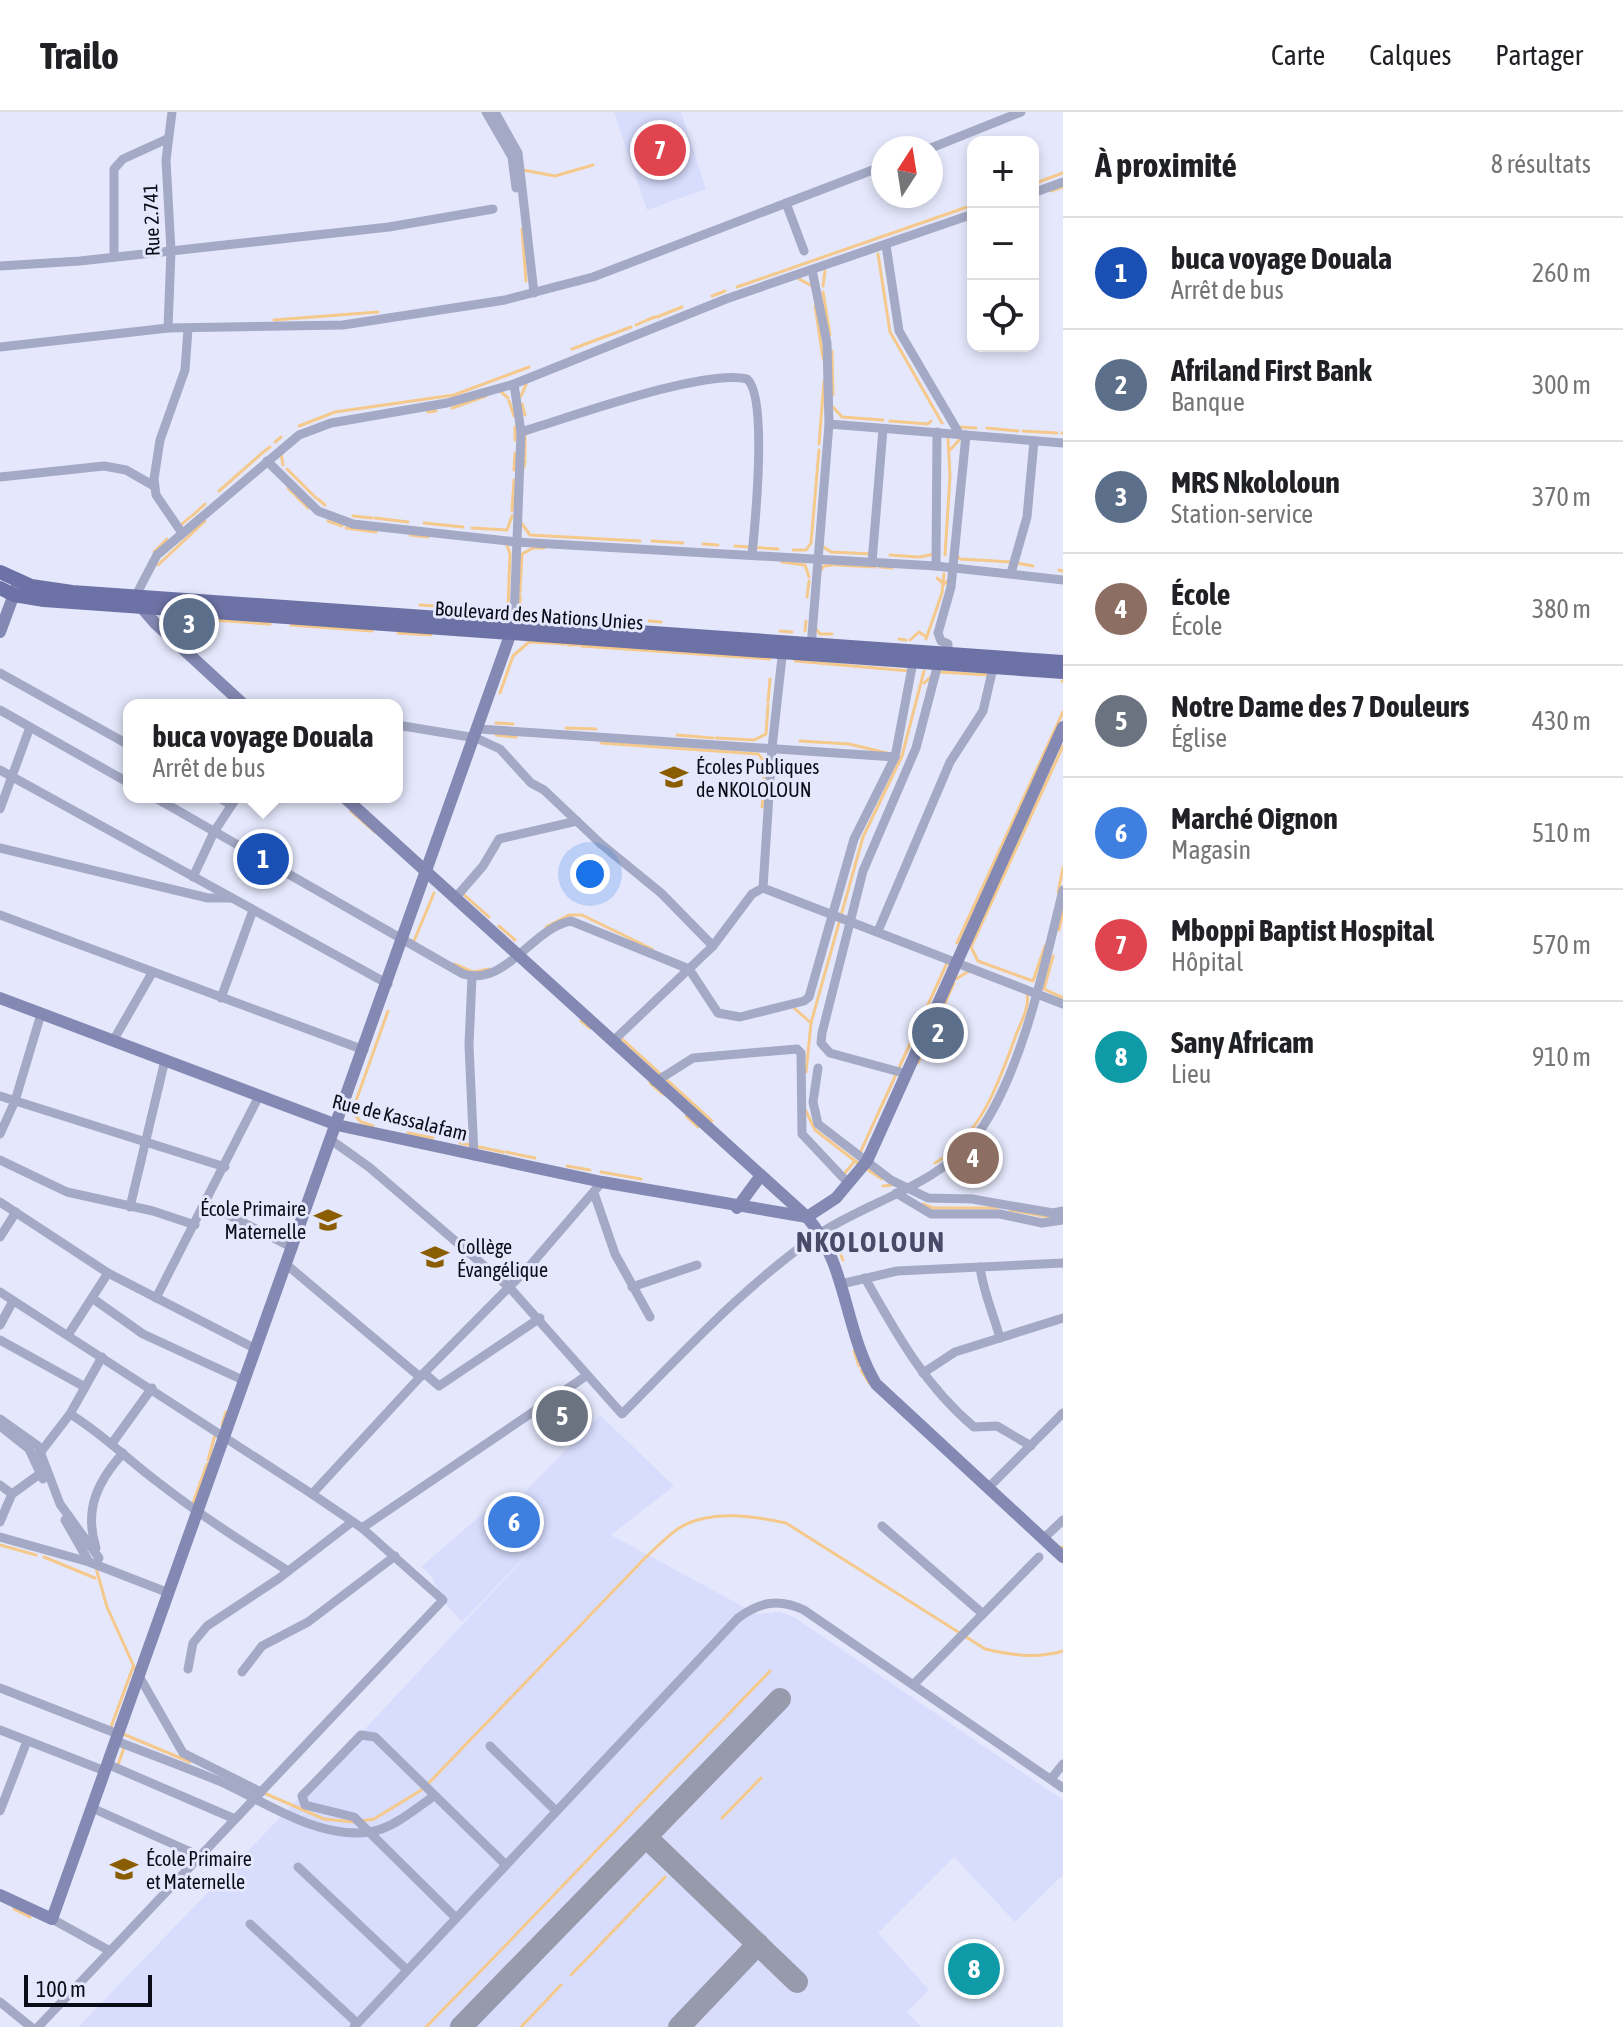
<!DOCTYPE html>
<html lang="fr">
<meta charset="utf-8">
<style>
:root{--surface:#fff;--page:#f2f2f2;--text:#202124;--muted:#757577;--line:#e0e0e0;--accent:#d93025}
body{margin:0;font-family:"Asap Condensed",sans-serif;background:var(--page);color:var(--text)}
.controls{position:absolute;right:24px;top:24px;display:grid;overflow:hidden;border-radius:16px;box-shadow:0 4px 12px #0003}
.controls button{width:72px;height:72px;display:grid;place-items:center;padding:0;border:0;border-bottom:2px solid var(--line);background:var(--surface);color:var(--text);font:40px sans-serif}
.compass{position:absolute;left:871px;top:24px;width:72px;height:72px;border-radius:50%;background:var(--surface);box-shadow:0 4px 12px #0003;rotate:12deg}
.scale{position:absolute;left:24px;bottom:20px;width:128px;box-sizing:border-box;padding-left:8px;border:4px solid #0a0c17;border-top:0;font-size:22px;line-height:28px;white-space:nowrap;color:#0a0c17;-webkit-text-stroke:6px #e5e8fc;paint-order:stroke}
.you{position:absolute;left:590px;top:762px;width:28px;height:28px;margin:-20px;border:6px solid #fff;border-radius:50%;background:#1a73e8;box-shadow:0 0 0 12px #1a73e833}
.badge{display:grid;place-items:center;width:52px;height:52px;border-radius:50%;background:var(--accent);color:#fff;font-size:26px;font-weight:700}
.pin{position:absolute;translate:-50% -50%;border:4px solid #fff;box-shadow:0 2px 8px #0006}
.popup{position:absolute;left:123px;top:587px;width:280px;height:104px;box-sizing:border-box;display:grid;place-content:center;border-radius:16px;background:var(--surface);filter:drop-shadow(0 2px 6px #0005);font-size:26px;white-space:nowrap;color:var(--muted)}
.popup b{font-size:30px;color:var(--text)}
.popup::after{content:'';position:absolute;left:50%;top:100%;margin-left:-16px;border:16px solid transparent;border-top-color:var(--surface)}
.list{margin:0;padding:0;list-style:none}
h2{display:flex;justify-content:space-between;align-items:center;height:104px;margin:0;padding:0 32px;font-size:34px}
h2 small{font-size:26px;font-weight:400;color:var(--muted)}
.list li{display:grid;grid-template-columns:52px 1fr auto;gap:24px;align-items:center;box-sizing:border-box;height:112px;padding:0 32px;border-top:2px solid var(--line)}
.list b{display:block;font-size:30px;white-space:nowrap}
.list p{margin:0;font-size:26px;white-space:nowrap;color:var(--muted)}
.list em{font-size:26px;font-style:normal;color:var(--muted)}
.icon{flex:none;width:44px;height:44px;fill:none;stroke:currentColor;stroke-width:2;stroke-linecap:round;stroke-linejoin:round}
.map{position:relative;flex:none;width:1063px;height:1915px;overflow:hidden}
header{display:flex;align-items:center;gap:48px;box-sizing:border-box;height:112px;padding:0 40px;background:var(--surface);border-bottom:2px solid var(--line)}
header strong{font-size:38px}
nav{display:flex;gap:44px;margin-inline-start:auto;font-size:28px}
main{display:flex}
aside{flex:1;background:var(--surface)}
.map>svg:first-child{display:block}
.built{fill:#d8ddfe}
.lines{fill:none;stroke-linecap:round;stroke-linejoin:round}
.stream{stroke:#f5c98b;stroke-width:3}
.taxiway{stroke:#979aaa;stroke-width:22}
.street{stroke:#a4a9c5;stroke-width:9}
.secondary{stroke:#8389b3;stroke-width:12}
.primary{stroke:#6c72a5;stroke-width:14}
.labels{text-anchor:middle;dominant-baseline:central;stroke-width:6;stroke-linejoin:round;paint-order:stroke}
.street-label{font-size:20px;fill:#0a0c17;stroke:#e5e8fc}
.poi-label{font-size:20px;fill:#0a0c17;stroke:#e5e8fc;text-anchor:start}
.district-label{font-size:28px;font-weight:bold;letter-spacing:2px;fill:#484b67;stroke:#e5e8fc}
</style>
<header>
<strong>Trailo</strong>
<nav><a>Carte</a><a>Calques</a><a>Partager</a></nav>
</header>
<main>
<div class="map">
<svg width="1063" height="1915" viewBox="0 0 1063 1915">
<rect width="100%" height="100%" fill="#e5e8fc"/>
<g class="built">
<polygon points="614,0 681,0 706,77 647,98"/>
<polygon points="600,1303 674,1374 611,1423 757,1502 781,1500 794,1505 1063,1688 1063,1763 1015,1810 954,1745 878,1821 929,1878 907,1900 921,1915 78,1915 349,1634 564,1404 462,1510 443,1489 432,1465 421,1455 496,1390 506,1399"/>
</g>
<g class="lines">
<g class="stream">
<polyline points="523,58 555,64 593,53"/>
<polyline points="1033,72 1063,61"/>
<polyline points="1051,79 1063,75"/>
<polyline points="522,117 526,169"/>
<polyline points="878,142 890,220 942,311"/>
<polyline points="799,167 812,174"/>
<polyline points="823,174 825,159"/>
<polyline points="737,175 973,93"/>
<polyline points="823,180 830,223"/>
<polyline points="712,184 725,179"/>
<polyline points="815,194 823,246"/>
<polyline points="657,205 682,195"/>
<polyline points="274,208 378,200"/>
<polyline points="647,208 655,205"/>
<polyline points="636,213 645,209"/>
<polyline points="572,237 631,215"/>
<polyline points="832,239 833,283"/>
<polyline points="501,280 508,286"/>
<polyline points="521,284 527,270"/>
<polyline points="509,289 514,304"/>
<polyline points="522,292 525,303"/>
<polyline points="833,295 842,305 883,308"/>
<polyline points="452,296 486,284"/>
<polyline points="428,300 436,299"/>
<polyline points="890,309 928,312 931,309"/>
<polyline points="299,314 335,300 454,283 529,255"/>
<polyline points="960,315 976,316"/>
<polyline points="987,316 1018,319"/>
<polyline points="1023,319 1057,321"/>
<polyline points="1062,321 1063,321"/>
<polyline points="515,328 515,315"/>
<polyline points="275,330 281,325"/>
<polyline points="819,332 824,269"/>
<polyline points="950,338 961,326"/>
<polyline points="262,341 270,335"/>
<polyline points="281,341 283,353"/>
<polyline points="525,345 525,321"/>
<polyline points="524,355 525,348"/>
<polyline points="287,357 316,386"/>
<polyline points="514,358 515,341"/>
<polyline points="288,376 308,396"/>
<polyline points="219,379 261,342"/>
<polyline points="318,387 325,393"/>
<polyline points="512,399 514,368"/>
<polyline points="192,404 205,392"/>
<polyline points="353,404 372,406"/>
<polyline points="375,406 408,410"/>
<polyline points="328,409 342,414"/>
<polyline points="424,411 463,415"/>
<polyline points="522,412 530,423 640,429"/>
<polyline points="181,413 190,405"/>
<polyline points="346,416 376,420"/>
<polyline points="472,416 507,418 512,404"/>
<polyline points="410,423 428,425"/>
<polyline points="652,429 683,431"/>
<polyline points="703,432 718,433"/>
<polyline points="507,433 510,442 508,496"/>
<polyline points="735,434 778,437"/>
<polyline points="822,434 831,440 872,442"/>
<polyline points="534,436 544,436"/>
<polyline points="793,438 806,438 811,431 819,338"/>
<polyline points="154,440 167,427"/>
<polyline points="890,443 918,445"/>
<polyline points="945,443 950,364 948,327"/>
<polyline points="957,444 960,447 1012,450"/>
<polyline points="920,445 934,442"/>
<polyline points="782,450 805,453 809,465"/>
<polyline points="1017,451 1033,454"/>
<polyline points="158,453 205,409"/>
<polyline points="836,453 875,455"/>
<polyline points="880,455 892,456"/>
<polyline points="1059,458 1063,459"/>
<polyline points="820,459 824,454 833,453"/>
<polyline points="937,466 944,472 949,468"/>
<polyline points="520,480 522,442 533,436"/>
<polyline points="520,483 520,496"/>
<polyline points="807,485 809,469"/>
<polyline points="420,493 436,494"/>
<polyline points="527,501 552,503"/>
<polyline points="578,504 611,507"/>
<polyline points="213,508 270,512"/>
<polyline points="649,509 661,510"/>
<polyline points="291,513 372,519"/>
<polyline points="816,517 820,522 832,522"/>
<polyline points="780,519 792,520"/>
<polyline points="805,519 806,509"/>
<polyline points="398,521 431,523"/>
<polyline points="899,527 906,528"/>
<polyline points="926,527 942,481 944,462"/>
<polyline points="910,528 919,520 925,524"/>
<polyline points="549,531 565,532"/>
<polyline points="568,533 578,533"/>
<polyline points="581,534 770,547"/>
<polyline points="795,549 910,559"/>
<polyline points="940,560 988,563"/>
<polyline points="1062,569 1063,570"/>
<polyline points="924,571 931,565"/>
<polyline points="500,581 513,544 529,530 547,531"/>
<polyline points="768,590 770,567"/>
<polyline points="496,611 513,612"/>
<polyline points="566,616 596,617"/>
<polyline points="496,623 516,625"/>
<polyline points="677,623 713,626"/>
<polyline points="716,626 754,628 766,622 768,593"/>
<polyline points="800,629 849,632 887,641"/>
<polyline points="601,631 758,642 766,651 762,695"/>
<polyline points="351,699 375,720"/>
<polyline points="1058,780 1063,756"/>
<polyline points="462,781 489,805"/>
<polyline points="499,814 515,828"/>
<polyline points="546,815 569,803 582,803 652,837"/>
<polyline points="1059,818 1063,800"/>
<polyline points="414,829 434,781"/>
<polyline points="957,831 1063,600"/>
<polyline points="1045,834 1033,869 978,849 971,835 1063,634"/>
<polyline points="1053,844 1044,877 1063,886"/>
<polyline points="454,852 473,860 489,857"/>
<polyline points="956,867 969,859"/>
<polyline points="794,896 811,911"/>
<polyline points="581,909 590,916"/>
<polyline points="621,926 712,1009"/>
<polyline points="918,951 954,871"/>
<polyline points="806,960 811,911 863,725 902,644 924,559"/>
<polyline points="650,971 663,982"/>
<polyline points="806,999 815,1018 859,1052"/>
<polyline points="686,1004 698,1015"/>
<polyline points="876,1006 948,849"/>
<polyline points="373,1014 361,1010 352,1000 388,899"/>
<polyline points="408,1021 433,1026"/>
<polyline points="460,1031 503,1040"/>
<polyline points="506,1040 535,1046"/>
<polyline points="860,1041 875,1008"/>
<path d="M935,1051C981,1024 999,970 1016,923C1021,910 1030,895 1027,881"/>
<polyline points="567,1054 590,1058"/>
<polyline points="865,1056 882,1067"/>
<polyline points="601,1060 641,1067"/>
<polyline points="843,1063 855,1049"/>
<polyline points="883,1074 892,1073"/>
<polyline points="923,1092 933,1096 998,1096"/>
<polyline points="1010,1098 1049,1105"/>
<polyline points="833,1125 843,1148"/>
<polyline points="854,1239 859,1254"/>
<polyline points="861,1258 870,1272"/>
<polyline points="222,1313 226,1300"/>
<polyline points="208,1348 215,1323"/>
<polyline points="192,1394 207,1352"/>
<polyline points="0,1433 36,1443"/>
<polyline points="1062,1435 1063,1436"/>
<polyline points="44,1445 95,1466"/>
<polyline points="96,1456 107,1495 135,1557"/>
<polyline points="718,1613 770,1559"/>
<polyline points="111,1615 133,1555"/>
<polyline points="123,1622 190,1650"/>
<polyline points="118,1653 125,1633"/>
<polyline points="669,1663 717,1614"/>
<polyline points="264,1681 324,1707 354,1710"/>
<polyline points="643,1690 667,1665"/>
<polyline points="722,1706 761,1666"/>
<path d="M361,1709L374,1707L423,1677L645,1446C656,1436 667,1424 679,1416C710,1397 753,1404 786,1411L985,1537C1011,1543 1037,1547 1063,1539"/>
<polyline points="14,1797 30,1805"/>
<polyline points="506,1833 641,1692"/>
<polyline points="571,1863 665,1765"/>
<polyline points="426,1915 505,1834"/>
<polyline points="521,1915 561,1873"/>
</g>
<g class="taxiway">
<polyline points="646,1725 797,1870"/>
<polyline points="461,1915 780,1587"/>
<polyline points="679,1915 758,1832"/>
</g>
<g class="street">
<polyline points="486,0 512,45 516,76"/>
<polyline points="495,0 518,41 534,181"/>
<polyline points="931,36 1021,0"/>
<polyline points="1033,81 1063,70"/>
<polyline points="786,91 804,139"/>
<polyline points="886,133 899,219 960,323"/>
<polyline points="114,145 114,57 123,47 167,27"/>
<polyline points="0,154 80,149 389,115 493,97"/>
<polyline points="168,216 171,139 166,48 172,0"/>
<polyline points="0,235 168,216 343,213 505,188 593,165 883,54"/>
<polyline points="514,272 521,320 514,508"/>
<polyline points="829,312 1063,331"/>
<path d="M521,320C568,306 705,256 747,267C768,284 755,413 752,443"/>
<polyline points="267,349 318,399 353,412 516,430 936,454 1063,468"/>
<polyline points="0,365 104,354 126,358 154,374"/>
<polyline points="182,421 156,383 154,367 160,328 185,258 188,217"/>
<polyline points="872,450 883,317"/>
<polyline points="936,454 937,320"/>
<polyline points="1011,461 1027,405 1034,329"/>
<polyline points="136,483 157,443 299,323 331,311 447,291 514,272 726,187 973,102"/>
<polyline points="811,535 829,312 827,231 812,158"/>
<polyline points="948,541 948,532 941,529 938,521 951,475 966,323"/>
<polyline points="0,561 129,633"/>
<polyline points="0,598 129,671"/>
<polyline points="397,613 476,626 500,637 531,671 544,678 601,732 661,781 713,834"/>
<polyline points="479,617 895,645"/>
<polyline points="0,658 388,872"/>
<path d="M154,685L463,862C506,875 532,816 571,809L689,857L718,901L740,905L804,889L809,885L854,727L895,645L913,550"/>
<polyline points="218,685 231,693"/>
<polyline points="0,697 30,615"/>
<polyline points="0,736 208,786 231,786"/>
<polyline points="193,765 214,720 237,685"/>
<polyline points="763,776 1063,892"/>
<polyline points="456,785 483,754 499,727 577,709"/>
<polyline points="0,803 364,938"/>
<polyline points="878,819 950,650 983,599 993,556"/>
<polyline points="472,865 469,933 474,1044"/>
<polyline points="221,886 253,798"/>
<polyline points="113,929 152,861"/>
<polyline points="612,930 713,834 752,782 763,776 772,636 783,536"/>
<polyline points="818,956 813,990 818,1012 891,1068 928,1086 972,1087 1053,1101 1063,1099"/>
<polyline points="907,962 830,941 821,931 822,921 863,759 916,636 938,552"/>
<polyline points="655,970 693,946 797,937 801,941 802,1022 849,1072"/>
<polyline points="0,984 225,1055"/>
<polyline points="0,1022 15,989 41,902"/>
<path d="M331,1028L369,1055L510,1176L622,1302C684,1240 746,1172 819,1122C869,1089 939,1073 977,1023C1022,962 1045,851 1063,778"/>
<polyline points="0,1048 67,1080 153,1099 195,1113"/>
<polyline points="594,1081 615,1142 650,1205"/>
<polyline points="896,1081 931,1102 1000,1102 1042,1111 1063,1108"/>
<polyline points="0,1090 108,1161 256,1237"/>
<polyline points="207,1092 293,1136"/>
<polyline points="130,1095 165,948"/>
<polyline points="0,1125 16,1100"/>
<polyline points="287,1153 420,1265"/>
<path d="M980,1155C983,1179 993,1201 1000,1226"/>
<path d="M865,1166C896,1221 925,1274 974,1315L997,1314L1031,1334"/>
<polyline points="841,1172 897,1159 1063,1151"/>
<polyline points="632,1175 697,1153"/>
<polyline points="0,1180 312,1382 362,1416 443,1488 38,1915"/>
<polyline points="92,1186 143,1222 245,1269"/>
<polyline points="156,1186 259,984"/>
<polyline points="0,1213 13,1189"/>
<polyline points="68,1223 108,1161"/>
<polyline points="0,1228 85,1275"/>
<polyline points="424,1261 439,1274 540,1206"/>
<polyline points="923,1261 955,1240 1063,1206"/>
<path d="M70,1302C103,1322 128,1348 159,1371C200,1403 244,1431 288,1459"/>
<polyline points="0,1307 38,1334 60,1392 99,1446"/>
<polyline points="0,1314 29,1337 43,1367"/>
<polyline points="113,1330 152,1276"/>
<polyline points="40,1341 70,1302 102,1245"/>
<polyline points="0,1373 12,1382"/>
<polyline points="988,1376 1063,1301"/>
<polyline points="312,1382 420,1265 528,1156 602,1070"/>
<polyline points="65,1408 89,1450"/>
<polyline points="0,1410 12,1382 41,1361"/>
<polyline points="882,1414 983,1502"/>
<polyline points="362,1416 586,1264"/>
<polyline points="0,1425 89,1450 169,1481"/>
<polyline points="1044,1426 1063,1408"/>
<path d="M96,1436C84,1398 97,1370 123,1341"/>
<polyline points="188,1557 193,1531 207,1514 278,1467 352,1410"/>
<polyline points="242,1560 262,1534 308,1510 395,1444"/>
<polyline points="139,1564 183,1641 261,1680"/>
<polyline points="915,1571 1039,1445"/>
<polyline points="0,1576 118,1622"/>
<polyline points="0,1618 105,1659"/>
<path d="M116,1629C150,1642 185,1655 219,1669C264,1689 318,1728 370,1720C394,1716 415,1697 434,1684"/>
<polyline points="490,1634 556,1699"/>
<polyline points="107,1652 235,1707"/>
<polyline points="1051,1667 1063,1652"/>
<polyline points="92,1696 200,1744"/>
<polyline points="0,1699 27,1629"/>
<polyline points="298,1755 407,1858"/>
<polyline points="456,1806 354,1705 305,1693 302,1684 361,1623 375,1625 506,1753"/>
<polyline points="52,1807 110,1839"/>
<polyline points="250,1812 357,1911"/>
<polyline points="0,1890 31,1915"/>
<path d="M354,1915L738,1506C760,1490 778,1486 804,1498L1063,1676"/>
</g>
<g class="secondary">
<polyline points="137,490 155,511 244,593"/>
<polyline points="0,520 17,474"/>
<path d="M344,685L807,1105C848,1153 844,1219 876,1272L1063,1445"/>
<polyline points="0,886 337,1013 602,1070 807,1105 836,1086 867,1049 1063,615"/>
<polyline points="737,1096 759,1066"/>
<polyline points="0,1783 52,1807 514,512"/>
</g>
<g class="primary">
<polyline points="0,460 31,474 72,480 1063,550"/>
<polyline points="0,476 14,483 44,488 1063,560"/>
</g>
</g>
<defs>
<g id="school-bare" transform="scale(2.16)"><path d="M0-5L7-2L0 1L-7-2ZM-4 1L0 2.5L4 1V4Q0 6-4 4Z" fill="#8b5d01" stroke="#e5e8fc" stroke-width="2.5" paint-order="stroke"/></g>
</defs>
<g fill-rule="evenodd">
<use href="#school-bare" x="674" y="665"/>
<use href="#school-bare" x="328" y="1108"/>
<use href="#school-bare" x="435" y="1145"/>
<use href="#school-bare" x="124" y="1757"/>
</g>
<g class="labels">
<g class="street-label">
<text transform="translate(151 108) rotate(-92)">Rue 2.741</text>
<text transform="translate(539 503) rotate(4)">Boulevard des Nations Unies</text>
<text transform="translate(400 1005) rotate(14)">Rue de Kassalafam</text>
</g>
<g class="poi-label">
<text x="696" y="654">Écoles Publiques<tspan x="696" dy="23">de NKOLOLOUN</tspan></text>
<text x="306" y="1096" text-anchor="end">École Primaire<tspan x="306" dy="23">Maternelle</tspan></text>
<text x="457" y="1134">Collège<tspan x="457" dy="23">Évangélique</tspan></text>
<text x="146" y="1746">École Primaire<tspan x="146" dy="23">et Maternelle</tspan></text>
</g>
<g class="district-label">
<text x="871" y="1130">NKOLOLOUN</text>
</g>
</g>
</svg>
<div class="controls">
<button>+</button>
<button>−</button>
<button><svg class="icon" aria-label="locate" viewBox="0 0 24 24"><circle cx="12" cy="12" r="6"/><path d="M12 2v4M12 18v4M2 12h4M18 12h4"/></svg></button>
</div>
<svg class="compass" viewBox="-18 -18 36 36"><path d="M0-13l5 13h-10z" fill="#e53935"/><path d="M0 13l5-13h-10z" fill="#757577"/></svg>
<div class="scale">100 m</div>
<div class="you"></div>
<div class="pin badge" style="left:263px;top:747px;background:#1a4fb4">1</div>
<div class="popup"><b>buca voyage Douala</b>Arrêt de bus</div>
<div class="pin badge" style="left:938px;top:921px;background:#5c6f8a">2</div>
<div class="pin badge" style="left:189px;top:512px;background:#5c6f8a">3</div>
<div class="pin badge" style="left:973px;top:1046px;background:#8d6e63">4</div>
<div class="pin badge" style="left:562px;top:1304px;background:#6b7280">5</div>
<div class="pin badge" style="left:514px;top:1410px;background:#3f7fe0">6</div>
<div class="pin badge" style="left:660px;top:38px;background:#e0444e">7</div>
<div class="pin badge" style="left:974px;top:1857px;background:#0f9aa8">8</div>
</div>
<aside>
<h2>À proximité<small>8 résultats</small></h2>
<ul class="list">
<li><span class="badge" style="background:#1a4fb4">1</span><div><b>buca voyage Douala</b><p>Arrêt de bus</p></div><em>260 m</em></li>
<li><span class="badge" style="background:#5c6f8a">2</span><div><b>Afriland First Bank</b><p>Banque</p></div><em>300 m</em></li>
<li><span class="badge" style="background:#5c6f8a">3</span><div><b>MRS Nkololoun</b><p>Station-service</p></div><em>370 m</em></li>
<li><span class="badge" style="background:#8d6e63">4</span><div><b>École</b><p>École</p></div><em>380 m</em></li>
<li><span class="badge" style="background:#6b7280">5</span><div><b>Notre Dame des 7 Douleurs</b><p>Église</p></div><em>430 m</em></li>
<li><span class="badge" style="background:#3f7fe0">6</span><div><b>Marché Oignon</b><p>Magasin</p></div><em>510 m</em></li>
<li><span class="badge" style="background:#e0444e">7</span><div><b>Mboppi Baptist Hospital</b><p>Hôpital</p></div><em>570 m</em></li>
<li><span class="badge" style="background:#0f9aa8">8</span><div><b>Sany Africam</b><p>Lieu</p></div><em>910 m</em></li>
</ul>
</aside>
</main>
